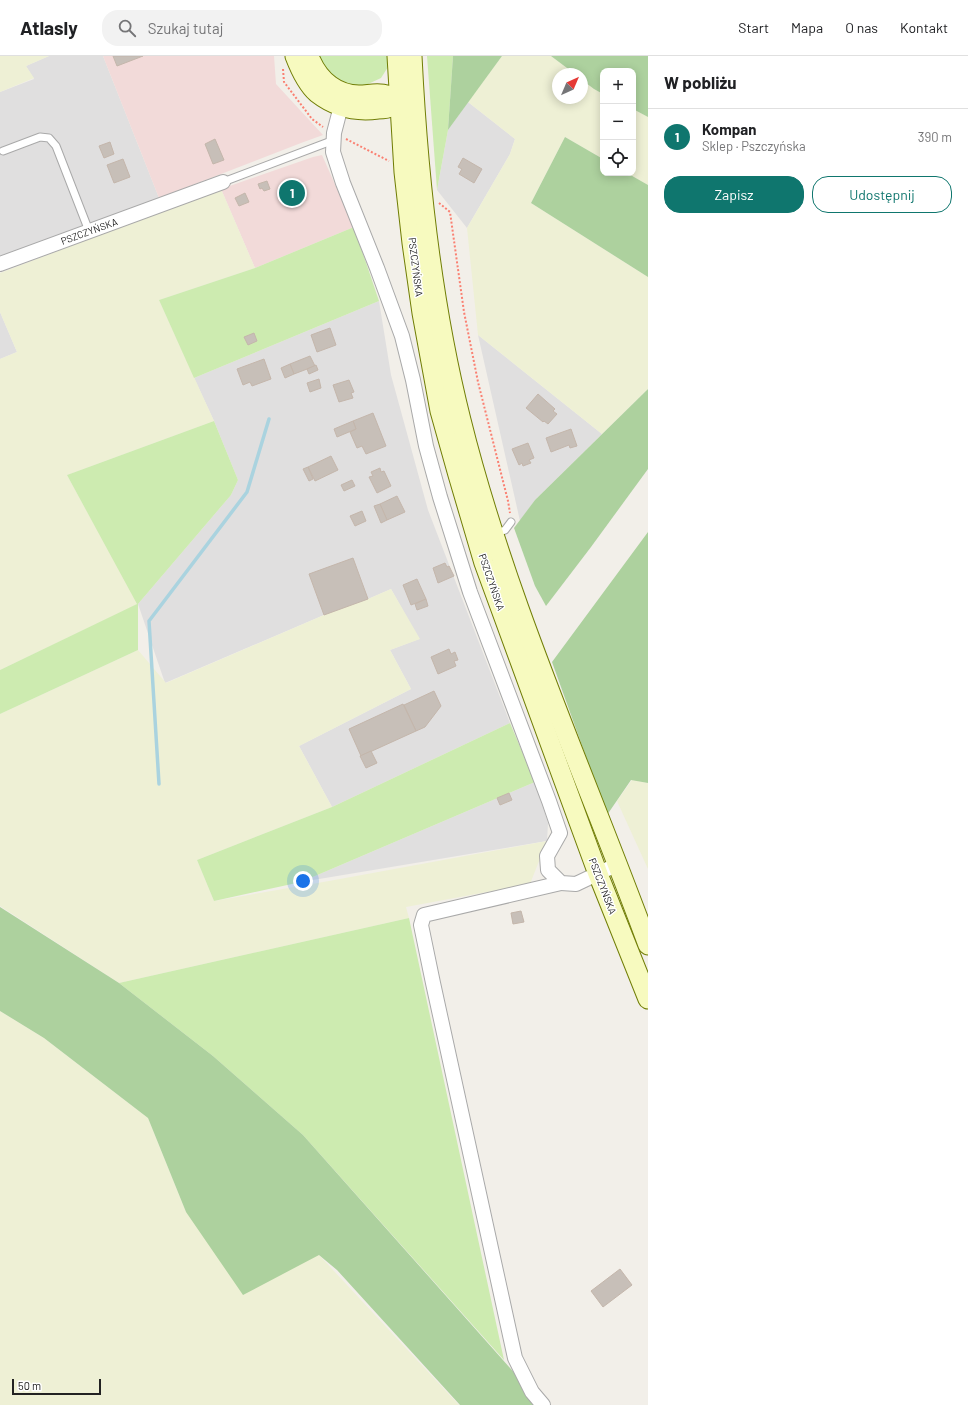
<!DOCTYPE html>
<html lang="pl">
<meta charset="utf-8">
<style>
:root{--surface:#fff;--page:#f2f2f2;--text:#202124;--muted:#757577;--line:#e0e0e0;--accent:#0f766e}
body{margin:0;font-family:Barlow,sans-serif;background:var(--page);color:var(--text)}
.controls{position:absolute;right:12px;top:12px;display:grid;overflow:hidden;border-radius:8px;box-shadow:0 2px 10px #0003}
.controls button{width:36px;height:36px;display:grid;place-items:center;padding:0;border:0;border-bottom:1px solid var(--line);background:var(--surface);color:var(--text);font:20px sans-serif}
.compass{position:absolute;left:552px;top:12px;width:36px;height:36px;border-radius:50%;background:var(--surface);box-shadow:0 2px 10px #0003;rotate:44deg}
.scale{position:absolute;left:12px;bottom:10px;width:89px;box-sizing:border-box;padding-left:4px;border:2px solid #222;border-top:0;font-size:11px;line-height:14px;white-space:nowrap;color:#222;-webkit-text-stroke:3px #fff;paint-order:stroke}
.you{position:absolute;left:303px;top:825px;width:14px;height:14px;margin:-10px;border:3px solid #fff;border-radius:50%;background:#1a73e8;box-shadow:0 0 0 6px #1a73e833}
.badge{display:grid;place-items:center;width:26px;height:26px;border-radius:50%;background:var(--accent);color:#fff;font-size:13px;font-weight:700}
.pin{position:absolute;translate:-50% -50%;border:2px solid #fff;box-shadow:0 1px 4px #0006}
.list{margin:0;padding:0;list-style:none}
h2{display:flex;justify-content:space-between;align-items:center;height:52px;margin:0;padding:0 16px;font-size:17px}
h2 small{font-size:13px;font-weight:400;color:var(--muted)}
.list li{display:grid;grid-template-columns:26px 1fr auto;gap:12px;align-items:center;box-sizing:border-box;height:56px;padding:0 16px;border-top:1px solid var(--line)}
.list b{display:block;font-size:15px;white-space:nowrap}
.list p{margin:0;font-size:13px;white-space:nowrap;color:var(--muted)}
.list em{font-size:13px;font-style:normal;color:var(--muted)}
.actions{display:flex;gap:8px;padding:12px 16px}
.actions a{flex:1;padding:9px 0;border:1px solid var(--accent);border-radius:16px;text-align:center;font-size:14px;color:var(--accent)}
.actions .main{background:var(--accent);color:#fff}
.icon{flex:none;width:22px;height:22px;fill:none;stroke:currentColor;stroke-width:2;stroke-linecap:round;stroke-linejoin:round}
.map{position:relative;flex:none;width:648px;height:1349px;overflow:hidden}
header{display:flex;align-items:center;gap:24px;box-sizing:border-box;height:56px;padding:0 20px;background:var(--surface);border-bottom:1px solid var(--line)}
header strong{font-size:19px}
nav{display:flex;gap:22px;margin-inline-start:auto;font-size:14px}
.search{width:280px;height:36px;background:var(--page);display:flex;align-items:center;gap:10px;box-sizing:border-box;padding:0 14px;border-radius:16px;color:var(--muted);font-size:15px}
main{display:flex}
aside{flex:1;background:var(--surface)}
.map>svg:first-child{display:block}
.residential{fill:#e0dfdf}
.commercial{fill:#f2dad9}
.farmland{fill:#eef0d5}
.grass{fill:#cdebb0}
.forest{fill:#add19e}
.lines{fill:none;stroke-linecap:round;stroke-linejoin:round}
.stream{stroke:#aad3df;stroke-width:3.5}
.building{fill:#c7bfb8;stroke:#c4b6ab}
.service-casing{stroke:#a9a9a9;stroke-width:9}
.minor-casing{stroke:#a9a9a9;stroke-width:16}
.secondary-casing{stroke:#707d05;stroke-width:21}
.path{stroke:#fa8072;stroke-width:2;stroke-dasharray:2 2;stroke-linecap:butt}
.service{stroke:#fff;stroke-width:7}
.minor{stroke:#fff;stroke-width:14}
.secondary{stroke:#f7fabf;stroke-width:19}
.labels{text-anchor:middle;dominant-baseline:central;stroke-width:3;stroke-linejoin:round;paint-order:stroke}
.street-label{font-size:10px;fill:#222;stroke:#fff}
</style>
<header>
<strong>Atlasly</strong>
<div class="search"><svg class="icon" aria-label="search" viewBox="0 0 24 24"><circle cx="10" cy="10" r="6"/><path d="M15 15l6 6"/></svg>Szukaj tutaj</div>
<nav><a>Start</a><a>Mapa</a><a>O nas</a><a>Kontakt</a></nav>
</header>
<main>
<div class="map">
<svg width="648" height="1349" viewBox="0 0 648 1349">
<rect width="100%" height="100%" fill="#f2efe9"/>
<g class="residential">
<polygon points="49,0 103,0 159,142 0,201 0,36 34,23 26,10"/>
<polygon points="468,46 515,83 510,98 467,172 437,134 448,74"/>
<polygon points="379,245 391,319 428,454 510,667 332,751 299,690 411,633 390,594 419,583 391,533 368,543 324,559 165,627 138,548 231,439 238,424 214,365 194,322"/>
<polygon points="0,256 17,296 0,303"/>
<polygon points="478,279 602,378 535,444 520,465"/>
<polygon points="535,726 548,767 547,785 301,826"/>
</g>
<g class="commercial">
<polygon points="103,0 274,0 276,28 323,79 301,87 159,142"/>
<polygon points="322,99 354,171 255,212 221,133 313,101"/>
</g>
<g class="farmland">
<polygon points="0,0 49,0 26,10 34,22 0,36"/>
<polygon points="502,0 551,0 575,18 558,18 558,42 582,42 582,24 594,33 603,38 603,103 565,81 531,147 648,221 648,333 602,378 478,279 467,172 510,98 515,83 468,46"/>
<polygon points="633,53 648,61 648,129 627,117 633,117"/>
<polygon points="221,133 255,212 159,244 214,365 67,419 138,548 0,614 0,303 17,296 0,256 0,217"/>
<polygon points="391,533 420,583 390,594 411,633 299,690 332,751 197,804 214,845 329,825 547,785 530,828 406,851 409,862 119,927 0,850 0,658 138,594 166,627 324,559 368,543"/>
<polygon points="632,724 648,727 648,813 617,745"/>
<polygon points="0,955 44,982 148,1062 186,1156 319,1199 459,1349 0,1349"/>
</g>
<g class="grass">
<polygon points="318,0 388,0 388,11 381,22 366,29 345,31 325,17"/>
<polygon points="427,0 453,0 448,74 437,134"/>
<polygon points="354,171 379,245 194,322 159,244 255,212"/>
<polygon points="214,365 238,424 231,439 138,548 138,594 0,658 0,614 137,548 67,419"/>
<polygon points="510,667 535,726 301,826 214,845 197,804 332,751"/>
<polygon points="409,862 504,1304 303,1079 213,1000 119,927"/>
</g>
<g class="forest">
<polygon points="453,0 502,0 448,74"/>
<polygon points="551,0 648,0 648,61 633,53 633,15 603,15 603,38 594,33 582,24 582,18 575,18"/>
<polygon points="565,81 603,103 603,117 627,117 648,129 648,221 531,147"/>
<polygon points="648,333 648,413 591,491 546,550 535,530 514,472 535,444"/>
<polygon points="648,476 648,727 631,724 607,759 552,606"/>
<polygon points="0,851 119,927 213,1000 303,1079 543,1349 460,1349 337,1214 319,1199 243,1239 186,1156 148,1062 44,982 0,955"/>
</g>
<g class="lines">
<polyline class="stream" points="159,728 149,565 247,436 269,363"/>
</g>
<g class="building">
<polygon points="113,0 143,0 117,10"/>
<polygon points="215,83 224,104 213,108 205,88"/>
<polygon points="110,86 114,98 104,102 99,90"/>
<polygon points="463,102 482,113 474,127 459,118 462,113 458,111"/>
<polygon points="123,103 130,121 114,127 107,109"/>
<polygon points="267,125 270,133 264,135 262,132 260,133 258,128"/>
<polygon points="245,137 249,146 239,150 235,142"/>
<polygon points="330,272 336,289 317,296 311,279"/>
<polygon points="254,277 257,285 248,289 244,281"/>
<polygon points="310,300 315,310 294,318 290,308"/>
<polygon points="264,303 271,323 252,330 250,326 243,329 237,313"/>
<polygon points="290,308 294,318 285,322 281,312"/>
<polygon points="316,309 318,314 309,318 307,313"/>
<polygon points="319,323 321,332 310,336 307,327"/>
<polygon points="349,324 354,336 351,337 353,342 339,346 333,329"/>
<polygon points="538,338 555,353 553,355 557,358 548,368 544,365 543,366 526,352"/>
<polygon points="373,357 386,390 366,398 362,390 357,392 350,376 356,373 353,365"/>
<polygon points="353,365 356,373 337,381 334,373"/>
<polygon points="571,373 577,390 570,392 569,389 551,396 546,382"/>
<polygon points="528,387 534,402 529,404 531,407 523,410 522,407 519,409 512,393"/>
<polygon points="331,400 338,414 315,425 308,411"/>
<polygon points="308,411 313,423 309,425 303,413"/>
<polygon points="380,412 381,416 384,415 391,430 377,437 369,421 373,420 371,416"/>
<polygon points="352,424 355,430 344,435 341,429"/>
<polygon points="397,440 405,456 387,464 380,448"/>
<polygon points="380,448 387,464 381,467 374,450"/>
<polygon points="362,455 366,465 355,470 350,460"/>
<polygon points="353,502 368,543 324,559 309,518"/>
<polygon points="445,507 447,511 449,510 454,520 438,527 433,512"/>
<polygon points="417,523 426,543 411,549 403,529"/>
<polygon points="426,543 428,550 417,554 415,548"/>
<polygon points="449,593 451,598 455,596 458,604 454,605 456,610 438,618 431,601"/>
<polygon points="434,635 441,650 425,671 416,675 404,649"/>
<polygon points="403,648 416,675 361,700 349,673"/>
<polygon points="371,695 377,707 366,712 360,700"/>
<polygon points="509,737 512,744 500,749 497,742"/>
<polygon points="521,855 524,866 513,868 511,857"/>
<polygon points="620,1213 632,1229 603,1251 591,1235"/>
</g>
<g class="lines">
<g class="service-casing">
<g id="service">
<polyline points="3,95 40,81 49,82 56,90 89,175"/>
<polyline points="223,126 334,84"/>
<polyline points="494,478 505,474 511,466"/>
</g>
</g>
<g class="minor-casing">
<g id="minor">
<polyline points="341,50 334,77 333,96 343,127 377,212 402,280 413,324 426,390 440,441 470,536 549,745 560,777 547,800 548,814 561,827 576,828 618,808"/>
<polyline points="0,208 223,126"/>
<polyline points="543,1349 532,1336 515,1302 433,927 421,869 424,859 561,827"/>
</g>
</g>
<g class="secondary-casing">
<g id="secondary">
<path d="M295,0C300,13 307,28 317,37C335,51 356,56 378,53C382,53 387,53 390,51C397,48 403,43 408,39"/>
<polyline points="397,0 404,116 412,187 422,257 440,355 458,419 484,507 598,818 648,943"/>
<path d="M412,0C418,122 431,245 461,364C506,545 584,715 648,889"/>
<path d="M311,5C320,25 337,39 359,39C368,39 378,36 387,39C394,41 401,47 407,52"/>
</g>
</g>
<g class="path">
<polyline points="283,13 284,26 312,63 323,71"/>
<polyline points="346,83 389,105"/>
<polyline points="439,147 450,156 464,256 478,326 508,445 510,457"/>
</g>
<use href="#service" class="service"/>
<use href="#minor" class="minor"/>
<use href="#secondary" class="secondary"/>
</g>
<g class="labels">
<g class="street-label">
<text transform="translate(89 175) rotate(-20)">PSZCZYŃSKA</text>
<text transform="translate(416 211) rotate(83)">PSZCZYŃSKA</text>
<text transform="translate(492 526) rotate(71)">PSZCZYŃSKA</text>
<text transform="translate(603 830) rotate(69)">PSZCZYŃSKA</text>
</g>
</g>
</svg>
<div class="controls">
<button>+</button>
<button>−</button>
<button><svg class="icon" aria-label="locate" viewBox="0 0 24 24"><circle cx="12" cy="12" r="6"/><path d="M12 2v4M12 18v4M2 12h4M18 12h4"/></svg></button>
</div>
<svg class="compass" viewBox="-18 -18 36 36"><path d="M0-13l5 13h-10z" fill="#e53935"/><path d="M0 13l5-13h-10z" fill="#757577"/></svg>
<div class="scale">50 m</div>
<div class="you"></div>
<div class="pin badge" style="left:292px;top:137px">1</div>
</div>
<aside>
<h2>W pobliżu<small></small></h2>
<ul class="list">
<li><span class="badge">1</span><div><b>Kompan</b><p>Sklep · Pszczyńska</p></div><em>390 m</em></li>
</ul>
<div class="actions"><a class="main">Zapisz</a><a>Udostępnij</a></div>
</aside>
</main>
